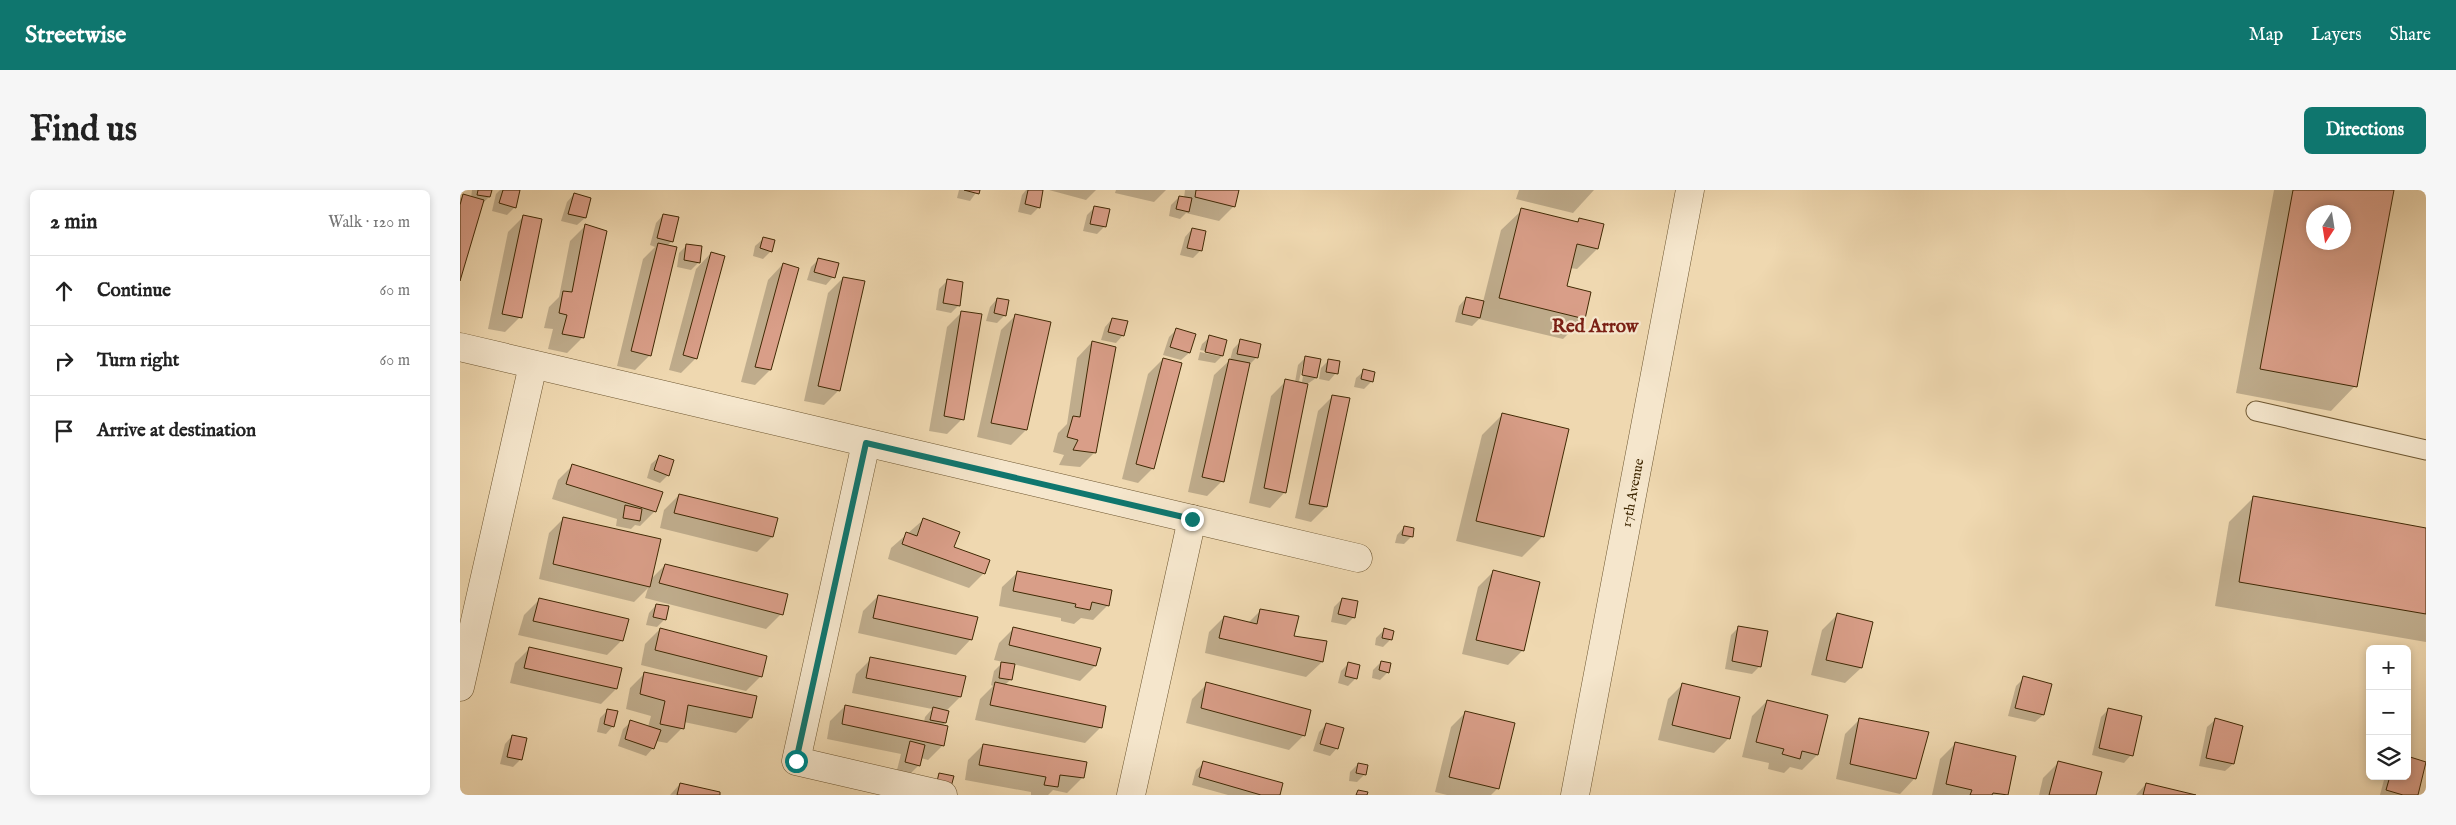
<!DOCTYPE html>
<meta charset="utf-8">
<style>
:root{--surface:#fff;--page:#f6f6f6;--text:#222;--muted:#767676;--line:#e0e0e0;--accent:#0f766e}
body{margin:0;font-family:"IM FELL English",serif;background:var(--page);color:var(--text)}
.controls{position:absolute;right:15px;bottom:15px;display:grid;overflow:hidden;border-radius:8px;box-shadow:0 2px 8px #0003}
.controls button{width:45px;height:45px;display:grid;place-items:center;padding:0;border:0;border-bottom:1px solid var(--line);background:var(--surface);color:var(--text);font:25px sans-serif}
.compass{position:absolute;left:1846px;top:15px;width:45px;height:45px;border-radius:50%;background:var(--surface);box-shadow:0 2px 8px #0003;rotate:192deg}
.stop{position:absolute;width:15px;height:15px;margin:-11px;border:4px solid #0f766e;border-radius:50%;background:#fff}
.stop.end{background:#0f766e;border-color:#fff;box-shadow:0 1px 5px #0008}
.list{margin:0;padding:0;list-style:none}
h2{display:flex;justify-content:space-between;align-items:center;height:65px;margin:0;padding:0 20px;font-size:21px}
h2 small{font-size:16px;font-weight:400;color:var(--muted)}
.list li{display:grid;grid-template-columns:32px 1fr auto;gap:15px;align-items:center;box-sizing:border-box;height:70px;padding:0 20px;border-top:1px solid var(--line)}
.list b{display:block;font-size:19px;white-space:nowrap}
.list em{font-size:16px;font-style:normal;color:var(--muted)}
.icon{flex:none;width:28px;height:28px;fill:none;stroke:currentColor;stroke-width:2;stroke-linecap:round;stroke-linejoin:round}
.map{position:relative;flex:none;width:1966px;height:605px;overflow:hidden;border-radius:8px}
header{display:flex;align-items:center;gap:30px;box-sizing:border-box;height:70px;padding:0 25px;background:var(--accent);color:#fff}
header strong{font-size:24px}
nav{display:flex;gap:28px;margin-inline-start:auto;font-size:18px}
.intro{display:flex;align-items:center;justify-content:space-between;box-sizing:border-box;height:120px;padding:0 30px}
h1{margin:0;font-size:35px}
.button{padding:12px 22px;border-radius:8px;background:var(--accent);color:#fff;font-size:18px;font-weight:700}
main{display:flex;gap:30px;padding:0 30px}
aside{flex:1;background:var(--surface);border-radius:8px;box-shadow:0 2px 8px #0003}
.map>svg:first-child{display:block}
.shadow{fill:#0003;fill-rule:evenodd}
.building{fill:#d99e88;stroke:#402904;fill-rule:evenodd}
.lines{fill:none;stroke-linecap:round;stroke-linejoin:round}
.lane-casing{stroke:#6c552f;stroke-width:21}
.street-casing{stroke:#6c552f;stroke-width:29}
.lane{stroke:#f5e6cc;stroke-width:19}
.street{stroke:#f5e6cc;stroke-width:28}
.route{stroke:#0f766e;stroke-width:6}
.labels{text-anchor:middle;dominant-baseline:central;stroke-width:4.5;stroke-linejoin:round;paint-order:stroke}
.street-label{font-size:14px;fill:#402904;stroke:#f5e6cc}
.district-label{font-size:19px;font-weight:bold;fill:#7a1f14;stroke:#f5e6cc}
</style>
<header>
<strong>Streetwise</strong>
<nav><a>Map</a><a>Layers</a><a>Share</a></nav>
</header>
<div class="intro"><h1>Find us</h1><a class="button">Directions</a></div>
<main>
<aside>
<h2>2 min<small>Walk · 120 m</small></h2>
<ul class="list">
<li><svg class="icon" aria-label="ahead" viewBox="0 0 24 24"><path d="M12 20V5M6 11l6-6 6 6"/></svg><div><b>Continue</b></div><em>60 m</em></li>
<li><svg class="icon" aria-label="right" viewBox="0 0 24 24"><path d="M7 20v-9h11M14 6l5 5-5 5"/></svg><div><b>Turn right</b></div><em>60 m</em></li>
<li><svg class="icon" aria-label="arrive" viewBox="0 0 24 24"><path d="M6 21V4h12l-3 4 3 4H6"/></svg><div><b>Arrive at destination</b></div></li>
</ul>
</aside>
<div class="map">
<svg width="1966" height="605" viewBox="0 0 1966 605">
<rect width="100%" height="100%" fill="#efd8b0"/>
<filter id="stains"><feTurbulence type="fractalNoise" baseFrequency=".004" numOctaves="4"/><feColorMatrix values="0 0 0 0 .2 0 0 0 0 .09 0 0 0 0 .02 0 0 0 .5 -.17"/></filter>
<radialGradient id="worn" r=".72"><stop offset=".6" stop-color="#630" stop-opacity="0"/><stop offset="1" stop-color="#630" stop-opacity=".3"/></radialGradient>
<g class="shadow">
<polygon points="12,0 30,0 29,7 21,15 0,87 0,9 4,5 11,8"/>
<polygon points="40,0 59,0 55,17 47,25 32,21 36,4"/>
<polygon points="499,0 518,0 510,11 497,8"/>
<polygon points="566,0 582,0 579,17 571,25 558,22 562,5"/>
<polygon points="589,0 636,0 626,10"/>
<polygon points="656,0 706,0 694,12 655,3"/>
<polygon points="725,0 778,0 774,16 759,31 726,23 720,29 709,26 711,15 719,7 724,8"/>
<polygon points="1059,0 1134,0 1113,23 1056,9"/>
<path d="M1814,0H1932L1895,196L1871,221L1776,203ZM1854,22H1884V52H1854Z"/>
<polygon points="114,4 125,28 117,35 101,31 107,12"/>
<polygon points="635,17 645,36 637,44 623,41 627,25"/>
<polygon points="1062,20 1116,33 1120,29 1137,59 1117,79 1110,78 1106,97 1124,128 1103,149 1019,129 1012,136 995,132 999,116 1006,108 1023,112 1041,40"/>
<polygon points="203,25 212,51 207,56 190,165 175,180 157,176 183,69 195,57 190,55 196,33"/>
<polygon points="63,27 60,127 45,142 28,139 48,42"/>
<polygon points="125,36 122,148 107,163 88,159 93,139 84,138 89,117 99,107 110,51"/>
<polygon points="732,39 741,60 733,68 720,65 725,47"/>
<polygon points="303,49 311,61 303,69 293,66 295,56"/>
<polygon points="227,55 239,72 231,80 217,77 219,63"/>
<polygon points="251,63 236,168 221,183 209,180 236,79"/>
<polygon points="359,69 373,87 366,95 347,90 351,77"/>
<polygon points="323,74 310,180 295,195 281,192 308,90"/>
<polygon points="383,88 379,200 364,215 344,211 368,103"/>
<polygon points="487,91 499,115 491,123 476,120 479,99"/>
<polygon points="537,109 545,125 537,133 526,131 530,117"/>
<polygon points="502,122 502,229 487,244 469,241 487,137"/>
<polygon points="556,125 566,240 551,255 517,247 541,140"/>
<polygon points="652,129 663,145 656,153 641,150 645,137"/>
<polygon points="716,140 734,145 729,163 721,170 703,165 709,147"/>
<polygon points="750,147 762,166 755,173 738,170 740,162 759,166 759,164 740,160 742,154"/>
<polygon points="781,151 799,155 796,168 788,176 762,291 747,306 728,302 754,185 770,170 773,159"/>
<polygon points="632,152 635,262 620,277 599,275 604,265 593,262 598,243 607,234 617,168"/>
<path d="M846,167L859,170L856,188L846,195L825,302L810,318L789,313L811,206L826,191L835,192L838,175ZM843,174H845L842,192L839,191Z"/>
<polygon points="703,169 693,278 678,293 662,289 688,184"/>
<polygon points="869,170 876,183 869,191 859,189 861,178"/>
<polygon points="904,181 913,183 911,192 904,199 894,197 896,188"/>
<polygon points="873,206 866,317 851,332 835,328 858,221"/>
<polygon points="1043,224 1083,346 1062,367 996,351 1022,245"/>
<polygon points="199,267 208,285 200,293 187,288 191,274"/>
<polygon points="113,275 195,321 180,336 175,335 171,339 156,336 157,329 92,309 98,290"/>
<polygon points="219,305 316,329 312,347 297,362 200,338 204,320"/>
<polygon points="1793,308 1966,340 1966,452 1755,416 1769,332"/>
<polygon points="104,328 191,389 205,375 321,424 306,439 185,408 188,398 174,412 79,389 89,343"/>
<polygon points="463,330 524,383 509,398 428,369 431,358"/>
<polygon points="944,337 951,347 944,354 935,353 937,345"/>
<polygon points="558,382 648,415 633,430 621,428 614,434 601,431 601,428 539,416 542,397"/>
<polygon points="1033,382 1063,460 1048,475 1002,464 1018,397"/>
<polygon points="418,406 511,449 496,465 398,443 403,421"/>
<polygon points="882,409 894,427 886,435 871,432 874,417"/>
<polygon points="79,410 162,450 147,465 58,445 64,425"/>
<polygon points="196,415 205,429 197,437 186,435 189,423"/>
<polygon points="801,420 862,472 846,487 745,463 749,442 764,427 788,433"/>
<polygon points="1377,425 1411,433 1401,478 1385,493 1351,485 1362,440"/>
<polygon points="1279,437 1300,476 1292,484 1265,479 1271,445"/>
<polygon points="554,438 635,476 620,491 553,474 550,490 544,496 645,517 640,538 625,553 515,530 520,509 533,496 531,495 534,481 543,472 534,470 539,453"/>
<polygon points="200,439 301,486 286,501 181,475 185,454"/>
<polygon points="924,440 931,449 923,457 915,455 916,448"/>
<polygon points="70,458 160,479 156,499 141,514 50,493 55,473"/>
<polygon points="411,469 500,507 485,522 485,533 482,536 483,555 468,570 461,568 459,575 451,583 437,580 441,564 367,549 370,531 385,516 464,532 465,527 472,519 392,503 396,484"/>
<polygon points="921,472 929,474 927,483 920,490 912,488 913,480"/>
<polygon points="889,473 896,488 888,496 878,493 881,481"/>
<polygon points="185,483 291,528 276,543 224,532 222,538 207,553 196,551 193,558 186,566 158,556 163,539 171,532 188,537 191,526 166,519 170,498"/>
<polygon points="1564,488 1583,525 1575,532 1548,526 1556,496"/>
<polygon points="747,494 844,545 829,560 726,533 732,509"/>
<polygon points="1223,494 1269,548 1254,563 1198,550 1208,509"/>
<polygon points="1307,511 1357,565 1342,580 1330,577 1324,583 1308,579 1309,573 1282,567 1292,526"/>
<polygon points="1649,519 1671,565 1664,573 1632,565 1641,527"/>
<polygon points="148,520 153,536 146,544 137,542 140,528"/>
<polygon points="1006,522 1038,598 1031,605 987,605 975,602 991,537"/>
<polygon points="1400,529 1455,588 1440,604 1376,589 1385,544"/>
<polygon points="1755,530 1773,574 1765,581 1739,576 1747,537"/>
<polygon points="867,534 877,558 870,566 853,561 859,542"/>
<polygon points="52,546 61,569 53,577 40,574 45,554"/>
<polygon points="1495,554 1555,567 1546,605 1472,605 1480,569"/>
<polygon points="523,555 622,588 607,603 593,600 588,605 571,605 571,602 505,590 508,570"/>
<polygon points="744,573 819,605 768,605 732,595 736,580"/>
<polygon points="1598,573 1634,605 1579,605 1583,588"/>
<polygon points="898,574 905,584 897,592 889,591 890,582"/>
<polygon points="1925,586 1947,586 1957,605 1920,605"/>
<polygon points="220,594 258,605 210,605"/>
<polygon points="1686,594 1731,605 1676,605"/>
</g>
<g class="building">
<polygon points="18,0 32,0 30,7 17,5"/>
<polygon points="43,0 60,0 56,18 39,13"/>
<polygon points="504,0 520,0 519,4"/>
<polygon points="568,0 583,0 580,18 565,14"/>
<polygon points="736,0 779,0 775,17 735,7"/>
<path d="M1833,0H1934L1897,197L1800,179ZM1854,22H1884V52H1854Z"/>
<polygon points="114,3 131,8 126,28 108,24"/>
<polygon points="3,4 24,10 0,91 0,15"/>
<polygon points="719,6 732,8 729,22 716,19"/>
<polygon points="634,16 650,19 646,37 630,34"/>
<polygon points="1061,18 1118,32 1119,28 1144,34 1138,59 1117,54 1107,96 1131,102 1125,129 1039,108"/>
<polygon points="203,24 219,27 213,52 197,48"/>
<polygon points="63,25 82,29 62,128 42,124"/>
<polygon points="125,34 147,41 124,148 102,144 107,125 99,123 103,101 112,102"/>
<polygon points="732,38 746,41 742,61 727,58"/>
<polygon points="303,47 315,50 312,62 300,58"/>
<polygon points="198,53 217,57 191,166 171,161"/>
<polygon points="226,54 242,56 240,73 224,70"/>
<polygon points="251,62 265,66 237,169 223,165"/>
<polygon points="358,68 379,73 375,88 354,82"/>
<polygon points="323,73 339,78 311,180 295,177"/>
<polygon points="383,87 405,91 380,201 358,196"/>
<polygon points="487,89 503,92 500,116 483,113"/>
<polygon points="1006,107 1024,111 1020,128 1002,124"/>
<polygon points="537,108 549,110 546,126 534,123"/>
<polygon points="501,121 522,124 504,230 484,226"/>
<polygon points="555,124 591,132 567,240 531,233"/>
<polygon points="652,128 668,131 664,146 648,142"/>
<polygon points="716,138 736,144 730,163 710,157"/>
<polygon points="749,145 767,150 763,166 745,162"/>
<polygon points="780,149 801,154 798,168 777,164"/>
<polygon points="632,151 656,157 636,263 613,260 618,250 607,247 613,226 620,227"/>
<polygon points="845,166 861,169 857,188 842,185"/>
<polygon points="703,168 722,173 694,279 676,274"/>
<polygon points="769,169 790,173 764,292 742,287"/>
<polygon points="868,169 880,171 878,184 866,182"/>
<polygon points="903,179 915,182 913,192 901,189"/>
<polygon points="825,189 848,194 826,303 804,298"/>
<polygon points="872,205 890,208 867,317 849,314"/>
<polygon points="1042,223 1109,239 1084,347 1016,331"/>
<polygon points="199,265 214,270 209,286 194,280"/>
<polygon points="112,274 203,302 196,322 106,294"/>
<polygon points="219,304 318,328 313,347 214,323"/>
<polygon points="1793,306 1966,338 1966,424 1779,392"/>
<polygon points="165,315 182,319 180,331 163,328"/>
<polygon points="103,327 201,349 190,397 93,374"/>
<polygon points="463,328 500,342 494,357 530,370 525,384 442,354 446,342 457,346"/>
<polygon points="944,336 954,338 953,347 942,345"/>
<polygon points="205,374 328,404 323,425 199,393"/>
<polygon points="1033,380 1080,392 1064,461 1016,450"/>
<polygon points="557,381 652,400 649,416 632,412 630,420 615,417 616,414 553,401"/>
<polygon points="418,405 518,427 512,450 413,428"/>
<polygon points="79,408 169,429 163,451 73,431"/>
<polygon points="882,408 898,411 895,428 878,424"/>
<polygon points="196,414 209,416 206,430 193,427"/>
<polygon points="800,419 839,426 834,446 867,451 863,472 759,448 764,426 797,434"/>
<polygon points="1377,423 1413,432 1402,478 1366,470"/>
<polygon points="1278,436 1308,441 1301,477 1272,471"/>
<polygon points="553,437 641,458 636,476 549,455"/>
<polygon points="200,438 307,466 302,487 195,460"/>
<polygon points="924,438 934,441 932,450 922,448"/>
<polygon points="69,457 162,478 157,499 64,478"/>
<polygon points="410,467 506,486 501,507 406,488"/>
<polygon points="921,471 931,473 929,483 919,480"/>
<polygon points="541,472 555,474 552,490 539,488"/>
<polygon points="888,472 900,475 897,489 885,486"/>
<polygon points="184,482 297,506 292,528 228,515 224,539 200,534 205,511 180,504"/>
<polygon points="1563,486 1592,494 1584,525 1555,518"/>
<polygon points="535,492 646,516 642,538 530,515"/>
<polygon points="746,492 851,520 845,546 741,518"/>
<polygon points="1222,493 1280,507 1270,549 1212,535"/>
<polygon points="1307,510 1368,525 1358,565 1342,561 1340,569 1322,564 1324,559 1296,552"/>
<polygon points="385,515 488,536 484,556 382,534"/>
<polygon points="473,517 489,521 486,533 470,530"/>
<polygon points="1648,518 1682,526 1673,566 1639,558"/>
<polygon points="147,519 158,521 154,537 144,534"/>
<polygon points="1005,521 1055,533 1039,599 989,587"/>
<polygon points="1399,528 1469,542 1456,589 1390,574"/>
<polygon points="1755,528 1783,536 1774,574 1746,568"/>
<polygon points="170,530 201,540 194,559 165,549"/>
<polygon points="866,533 884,538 878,559 860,554"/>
<polygon points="52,545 67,548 62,570 47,567"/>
<polygon points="450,551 465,555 460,576 445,572"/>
<polygon points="1495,552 1556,566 1548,605 1533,603 1532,605 1510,605 1512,600 1486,594"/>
<polygon points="523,554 627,572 624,588 600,585 598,597 584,595 586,587 519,575"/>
<polygon points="1947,566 1966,572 1958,605 1943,605 1926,600 1930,586 1947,586"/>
<polygon points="743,571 823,593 820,605 801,605 739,587"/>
<polygon points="1598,571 1642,582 1636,605 1589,605"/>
<polygon points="898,573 908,575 906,585 896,583"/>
<polygon points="479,583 494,586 489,604 475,600"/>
<polygon points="220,593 260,602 260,605 217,605"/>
<polygon points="1686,593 1736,605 1683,605"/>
<polygon points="898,600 908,602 907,605 896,605"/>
</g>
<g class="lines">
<g class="lane-casing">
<polyline id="lane" points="1796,221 1966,260"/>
</g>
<g class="street-casing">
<g id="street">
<polyline points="0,157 898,368"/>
<polyline points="406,253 336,571 483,605"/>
<polyline points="0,497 73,175"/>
<polyline points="671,605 732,329"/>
<polyline points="1115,605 1230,0"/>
</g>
</g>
<use href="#lane" class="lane"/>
<use href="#street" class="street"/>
</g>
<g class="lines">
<polyline class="route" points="336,571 406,253 732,329"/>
</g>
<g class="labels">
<g class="street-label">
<text transform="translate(1173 303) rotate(-79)">17th Avenue</text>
</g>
<g class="district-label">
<text x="1135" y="137">Red Arrow</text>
</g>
</g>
<rect width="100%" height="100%" filter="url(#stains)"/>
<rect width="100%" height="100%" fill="url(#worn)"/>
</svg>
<div class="controls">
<button>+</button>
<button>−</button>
<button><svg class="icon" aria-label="layers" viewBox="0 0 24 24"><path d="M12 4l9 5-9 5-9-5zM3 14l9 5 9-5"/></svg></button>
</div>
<svg class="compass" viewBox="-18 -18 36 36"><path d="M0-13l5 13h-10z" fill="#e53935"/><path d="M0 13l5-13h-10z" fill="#767676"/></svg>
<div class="stop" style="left:336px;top:571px"></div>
<div class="stop end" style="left:732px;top:329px"></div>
</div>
</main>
